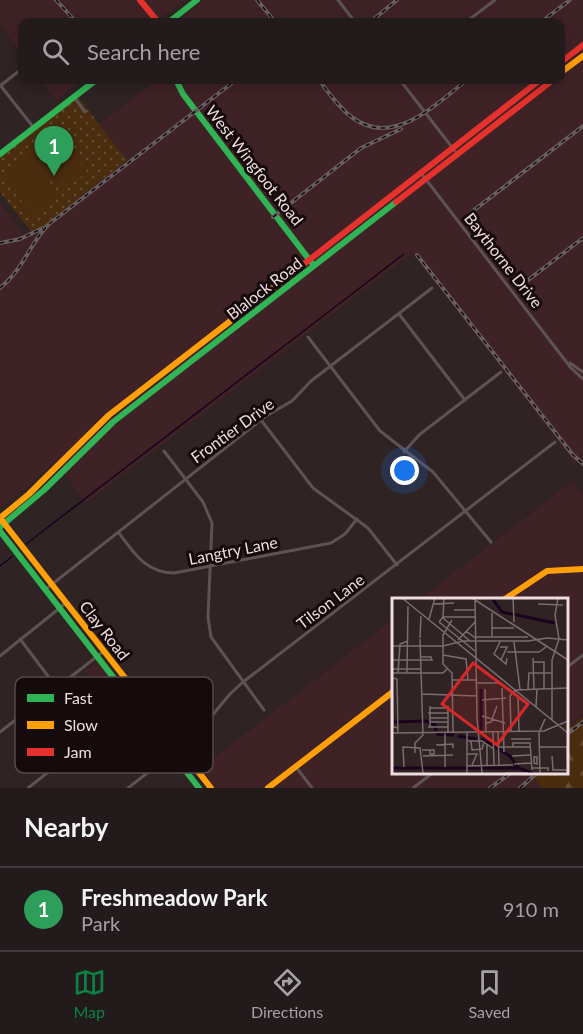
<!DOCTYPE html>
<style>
:root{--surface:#231a1b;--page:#2f2728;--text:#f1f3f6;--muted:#a3a1a3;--line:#40383a;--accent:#0b8043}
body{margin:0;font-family:Lato,sans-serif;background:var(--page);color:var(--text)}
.you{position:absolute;left:405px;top:471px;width:21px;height:21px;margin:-15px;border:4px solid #fff;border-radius:50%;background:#1a73e8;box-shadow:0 0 0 9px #1a73e833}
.badge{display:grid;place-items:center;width:39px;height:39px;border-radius:50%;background:var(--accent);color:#fff;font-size:20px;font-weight:700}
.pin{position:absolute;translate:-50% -50px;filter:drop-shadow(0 2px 3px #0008)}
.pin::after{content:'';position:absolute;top:32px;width:21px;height:18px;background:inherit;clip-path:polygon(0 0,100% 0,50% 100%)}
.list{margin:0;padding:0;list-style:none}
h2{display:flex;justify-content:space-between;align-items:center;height:78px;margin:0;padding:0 24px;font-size:26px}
h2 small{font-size:20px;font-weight:400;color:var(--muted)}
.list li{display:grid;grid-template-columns:39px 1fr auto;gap:18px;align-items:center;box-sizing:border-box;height:84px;padding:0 24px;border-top:2px solid var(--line)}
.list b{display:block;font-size:22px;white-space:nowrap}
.list p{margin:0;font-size:20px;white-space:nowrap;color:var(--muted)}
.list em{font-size:20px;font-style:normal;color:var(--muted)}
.icon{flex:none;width:33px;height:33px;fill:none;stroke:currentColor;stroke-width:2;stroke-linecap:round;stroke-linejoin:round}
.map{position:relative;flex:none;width:583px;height:788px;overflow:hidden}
.search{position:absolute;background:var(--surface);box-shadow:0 3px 15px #0003;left:18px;right:18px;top:18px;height:66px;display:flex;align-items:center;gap:15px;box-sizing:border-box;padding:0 21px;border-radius:12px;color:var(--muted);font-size:22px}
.sheet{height:162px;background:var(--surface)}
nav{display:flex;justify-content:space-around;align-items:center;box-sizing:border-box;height:84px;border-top:2px solid var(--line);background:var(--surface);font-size:16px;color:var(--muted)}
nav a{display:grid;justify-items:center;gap:3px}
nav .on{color:var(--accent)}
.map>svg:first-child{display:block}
.built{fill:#3f2226}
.forest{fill:url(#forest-firs)}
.park{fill:url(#park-dots)}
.pitch{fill:#4a2d0e}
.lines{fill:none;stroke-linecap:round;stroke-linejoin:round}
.stream{stroke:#1b031f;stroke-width:1.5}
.street{stroke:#5e5354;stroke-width:3}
.fast{stroke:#30b455;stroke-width:6}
.slow{stroke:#ff9f0a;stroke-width:6}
.jam{stroke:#e5322d;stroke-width:6}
.rail-casing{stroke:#675e5f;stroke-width:4}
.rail{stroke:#160b0c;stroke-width:1.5;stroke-dasharray:4.5;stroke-linecap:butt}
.labels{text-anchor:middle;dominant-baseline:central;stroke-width:6;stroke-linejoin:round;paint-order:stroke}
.street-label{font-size:16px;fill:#eedcde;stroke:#160b0c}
.inset-river{fill:none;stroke:#1b031f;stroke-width:3}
.inset-road{fill:none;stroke:#7b6d6e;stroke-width:1.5}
.view{fill:#d62828;fill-opacity:0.15;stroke:#d62828;stroke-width:3}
.inset-edge{fill:none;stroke:#eedcde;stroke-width:3}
.key{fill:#160b0c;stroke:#574a4b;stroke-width:1.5}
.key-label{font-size:16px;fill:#eedcde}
</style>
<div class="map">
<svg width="583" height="788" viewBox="0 0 583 788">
<defs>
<pattern id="forest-firs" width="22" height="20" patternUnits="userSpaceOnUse" patternTransform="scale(1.5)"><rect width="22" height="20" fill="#4a2d0e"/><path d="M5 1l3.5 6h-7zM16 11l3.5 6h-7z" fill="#644b31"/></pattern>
<pattern id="park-dots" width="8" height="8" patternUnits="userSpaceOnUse" patternTransform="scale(1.5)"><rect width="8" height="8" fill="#4a2d0e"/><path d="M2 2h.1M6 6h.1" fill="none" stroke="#644b31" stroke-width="1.8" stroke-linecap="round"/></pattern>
</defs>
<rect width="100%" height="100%" fill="#2f2324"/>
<g class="built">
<polygon points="0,0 185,0 156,22 22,22 22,55 0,24"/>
<polygon points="205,0 583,0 583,458 575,464 412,253 98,494 86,502 54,462 28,487 0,508 0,203 25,236 33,234 127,160 100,124 157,80 560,80 560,22 176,22"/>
<polygon points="41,80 83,80 55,101 54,97"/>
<polygon points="573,481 583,495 583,715 567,728 566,599 420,599"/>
<polygon points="394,619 394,772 530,772 542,788 215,788 200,769"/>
<polygon points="97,661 128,701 128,706 116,717 97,694 100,691 84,671"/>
</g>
<polygon class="forest" points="583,717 583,788 542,788 530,772 566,772 567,730"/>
<polygon class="park" points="78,97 127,160 33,234 0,192 0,157"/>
<g class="pitch">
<polygon points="56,132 87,172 61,192 30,152"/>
<polygon points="28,154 59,194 32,215 1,174"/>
</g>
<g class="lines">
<g class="stream">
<polyline points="26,544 404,254"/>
<polyline points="0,566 13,556"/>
</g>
<g class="street">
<polyline points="338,0 355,22"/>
<polyline points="466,22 495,0"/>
<polyline points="400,80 458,155"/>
<polyline points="0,85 34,128"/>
<polyline points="0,86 19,71"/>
<polyline points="74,97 85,112"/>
<polyline points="421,173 571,368 583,379"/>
<polyline points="399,314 465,400"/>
<polyline points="308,337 380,431 433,472 491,542"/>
<polyline points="570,363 583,372"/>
<polyline points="261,420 313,488 368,528 397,565"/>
<polyline points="164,451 203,502 212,523 208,617 211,637 264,710"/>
<polyline points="404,452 419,435 501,372"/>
<path d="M119,533C134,553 146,573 174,573L331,543L345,534L357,519"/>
<polyline points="46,589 266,416 292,401 311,381 432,288"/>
<polyline points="20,639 57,688"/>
<polyline points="0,656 66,603"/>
<polyline points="566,668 583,655"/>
<polyline points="0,732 104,651"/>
<polyline points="296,767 312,788"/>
<polyline points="28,788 142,699"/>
<polyline points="128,788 196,735 230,694 243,682 555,442"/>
<polyline points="413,788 434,772"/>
</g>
<g class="fast">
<polyline points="169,22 197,0"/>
<polyline points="176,80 183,94 311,262"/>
<polyline points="0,154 96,80"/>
<polyline points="0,527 44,490 113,422 396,202"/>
<polyline points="0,531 199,788"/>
</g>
<g class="slow">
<polyline points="560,73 583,56"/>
<polyline points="0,518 29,494 109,415 304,264"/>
<polyline points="0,518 211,788"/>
<polyline points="505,599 547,571 583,569"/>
<polyline points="268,788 394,691"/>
</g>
<g class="jam">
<polyline points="140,0 158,22"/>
<polyline points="560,63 583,45"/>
<polyline points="396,202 553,80"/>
<polyline points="304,264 540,80"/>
</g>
<g class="rail-casing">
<g id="rail">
<polyline points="56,0 76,22"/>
<polyline points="257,0 275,22"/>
<polyline points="375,18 397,0"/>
<polyline points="541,22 570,0"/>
<path d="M319,80C329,93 339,108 353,118C394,148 437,103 467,80"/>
<polyline points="469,214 583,126"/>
<polyline points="273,217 361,148 401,129"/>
<polyline points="0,243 20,239 43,228"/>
<polyline points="417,255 573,455 583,464"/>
<polyline points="523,284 583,238"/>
<path d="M0,288C24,269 29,244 49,224L236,80"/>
<polyline points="566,735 583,722"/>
<polyline points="490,788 512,772"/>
<polyline points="520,788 538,772"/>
</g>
</g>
<use href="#rail" class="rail"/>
</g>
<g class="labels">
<g class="street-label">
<text transform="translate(255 165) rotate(52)">West Wingfoot Road</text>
<text transform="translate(504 260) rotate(52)">Baythorne Drive</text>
<text transform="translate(264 288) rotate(-38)">Blalock Road</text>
<text transform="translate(232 430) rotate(-36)">Frontier Drive</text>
<text transform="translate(233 550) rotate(-11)">Langtry Lane</text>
<text transform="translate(330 601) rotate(-37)">Tilson Lane</text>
<text transform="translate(105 630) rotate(52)">Clay Road</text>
</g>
</g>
<g transform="translate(392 598)">
<rect width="176" height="176" fill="#2f2324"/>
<path class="inset-river" d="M100,0L110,14L163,25M89,91V132M1,124L34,123L43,127L44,133M44,136L62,137M66,138L85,141M90,141L118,158L126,170L140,175M0,170H126"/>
<path class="inset-road" d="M10,0L176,135M80,0L176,62M83,0L85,120L90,175M121,0L122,24M41,6L62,5M146,6L171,7M62,12H84M100,15V39M51,19L52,0M51,20L78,43M37,21L43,0M60,22L51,37V66L60,75L61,134M47,24L83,53M47,24L51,19H83M100,30H122M74,33L82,39H136M28,40L29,18M66,42L84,23M108,44L102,56L114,66L115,60M122,44L128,91M0,48H51L71,43H136L155,40L176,42M108,49H115L109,62M115,54H147L154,49M51,57L74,61L76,82M141,60L142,91M0,62H40L39,59H28M141,64H152V91M0,71H28M0,75L1,129L6,130M0,75H51L56,70M6,75L8,46L16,43M15,75L16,8M0,80L5,81L6,135M60,82H85M84,85H106L108,84L105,85M110,90L112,154M93,91L94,134M136,91L137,75H160M160,91V121M160,91V62L167,41L163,17L166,0M123,92L176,90M30,96L85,98M126,99L127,133M90,102L114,100M38,108V129M56,108V134M144,109L145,91M38,110H56M36,115H56M90,118L113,125M38,120H56M38,124H56M94,125L99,124L105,108M36,129H56M101,133L102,168M106,133L107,167M119,133L118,98L123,92M53,134V169M0,135L152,133L176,123M75,135V175M119,141H139M76,143H90L102,151M79,143L80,152L90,151L92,144M44,147L61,146V150M95,147V168M107,149H138M121,149V145H138L140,172M148,149H176M175,149L176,173M30,152H42V156H38V152M23,155V145L31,137L28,41M75,156H85L80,167M31,158L61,157M120,158L138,157M160,158L161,172H176M142,159H145V166L142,165ZM122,166L140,165M75,168L121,167M12,169L11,149L28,150L31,175M140,170H156V173M113,175H136M148,175L147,135L153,121"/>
<path class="view" d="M81,65L136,106L105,147L50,106Z"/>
<rect width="176" height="176" class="inset-edge"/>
</g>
<rect x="15" y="677" width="198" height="96" rx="9" class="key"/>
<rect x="27" y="694" width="27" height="8" fill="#30b455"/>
<rect x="27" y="721" width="27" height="8" fill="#ff9f0a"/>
<rect x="27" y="748" width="27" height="8" fill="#e5322d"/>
<g class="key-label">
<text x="64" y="704">Fast</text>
<text x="64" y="731">Slow</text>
<text x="64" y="758">Jam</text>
</g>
</svg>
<div class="you"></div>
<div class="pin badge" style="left:54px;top:176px;background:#2e9e5b">1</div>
<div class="search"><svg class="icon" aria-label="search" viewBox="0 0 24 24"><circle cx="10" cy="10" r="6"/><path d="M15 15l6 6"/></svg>Search here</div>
</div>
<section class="sheet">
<h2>Nearby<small></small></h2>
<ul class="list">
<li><span class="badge" style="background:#2e9e5b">1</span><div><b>Freshmeadow Park</b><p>Park</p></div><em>910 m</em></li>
</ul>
</section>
<nav>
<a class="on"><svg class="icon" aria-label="map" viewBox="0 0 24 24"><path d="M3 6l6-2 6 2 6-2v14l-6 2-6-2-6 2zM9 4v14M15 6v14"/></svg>Map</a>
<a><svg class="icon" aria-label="directions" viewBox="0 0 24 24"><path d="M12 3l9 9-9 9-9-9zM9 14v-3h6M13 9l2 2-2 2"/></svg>Directions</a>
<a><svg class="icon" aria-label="saved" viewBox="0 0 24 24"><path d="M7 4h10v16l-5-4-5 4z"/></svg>Saved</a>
</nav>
